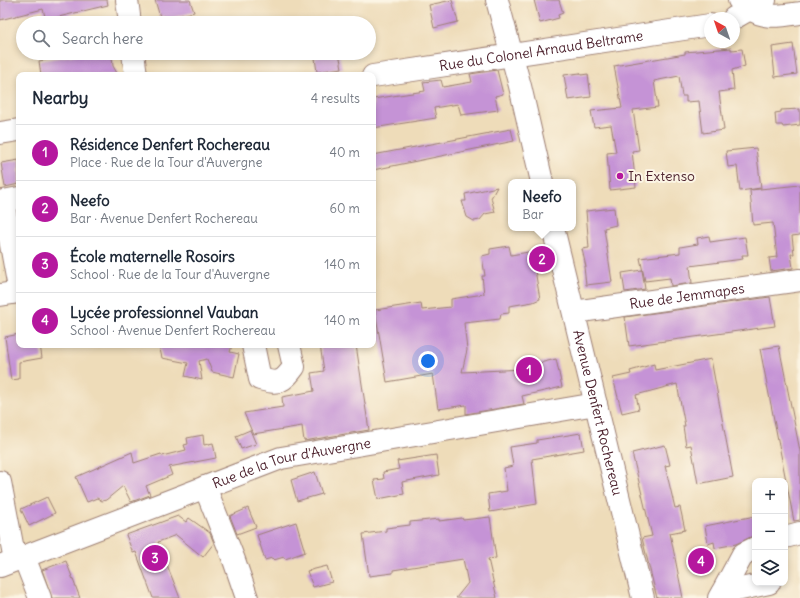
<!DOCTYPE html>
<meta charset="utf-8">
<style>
:root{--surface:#fff;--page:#f2f2f3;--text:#1f2937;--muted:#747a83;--line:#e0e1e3;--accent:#b5179e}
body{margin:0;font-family:Delius,sans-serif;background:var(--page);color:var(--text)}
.controls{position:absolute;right:12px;bottom:12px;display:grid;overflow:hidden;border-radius:8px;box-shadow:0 2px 6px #0003}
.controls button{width:36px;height:36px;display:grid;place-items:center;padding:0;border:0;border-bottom:1px solid var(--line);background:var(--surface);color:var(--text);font:20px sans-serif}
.compass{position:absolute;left:704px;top:12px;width:36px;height:36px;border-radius:50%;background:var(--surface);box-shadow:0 2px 6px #0003;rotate:320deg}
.you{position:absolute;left:428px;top:361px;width:14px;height:14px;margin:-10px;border:3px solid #fff;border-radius:50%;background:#1a73e8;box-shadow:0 0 0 6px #1a73e833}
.badge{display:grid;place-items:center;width:26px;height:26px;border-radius:50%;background:var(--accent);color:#fff;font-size:13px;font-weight:700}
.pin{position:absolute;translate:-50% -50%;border:2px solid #fff;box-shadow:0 1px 4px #0006}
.popup{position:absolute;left:508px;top:179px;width:68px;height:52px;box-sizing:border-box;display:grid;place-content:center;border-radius:8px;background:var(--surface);filter:drop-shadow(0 1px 3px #0005);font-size:13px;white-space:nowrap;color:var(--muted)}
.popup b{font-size:15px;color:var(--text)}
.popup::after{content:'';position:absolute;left:50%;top:100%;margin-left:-8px;border:8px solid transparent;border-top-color:var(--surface)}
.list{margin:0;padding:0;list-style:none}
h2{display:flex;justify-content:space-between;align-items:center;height:52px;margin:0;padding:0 16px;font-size:17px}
h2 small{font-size:13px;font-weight:400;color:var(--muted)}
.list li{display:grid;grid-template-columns:26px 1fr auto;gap:12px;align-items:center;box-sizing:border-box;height:56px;padding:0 16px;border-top:1px solid var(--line)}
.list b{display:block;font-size:15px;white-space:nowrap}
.list p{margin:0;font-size:13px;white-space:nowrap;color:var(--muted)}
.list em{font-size:13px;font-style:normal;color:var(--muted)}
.icon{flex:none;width:22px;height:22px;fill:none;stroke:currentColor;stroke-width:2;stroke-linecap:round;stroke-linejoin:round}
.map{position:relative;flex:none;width:800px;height:598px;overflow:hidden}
.search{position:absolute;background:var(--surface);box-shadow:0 2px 6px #0003;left:16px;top:16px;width:360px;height:44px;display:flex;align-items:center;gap:10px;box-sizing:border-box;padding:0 14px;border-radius:22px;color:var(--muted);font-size:15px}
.panel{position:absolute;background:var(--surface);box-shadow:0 2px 6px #0003;left:16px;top:72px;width:360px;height:276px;border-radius:8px}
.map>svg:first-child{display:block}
.building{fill:#c593d6}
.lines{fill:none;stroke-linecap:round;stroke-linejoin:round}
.minor-casing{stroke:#9c7e72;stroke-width:24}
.minor{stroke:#fff;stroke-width:22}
.poi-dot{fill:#b5179e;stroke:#fcf5e5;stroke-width:1.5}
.labels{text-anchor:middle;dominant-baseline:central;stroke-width:4;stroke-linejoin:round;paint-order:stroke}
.street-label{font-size:14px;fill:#4a1f2b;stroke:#fcf5e5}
.poi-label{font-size:14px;fill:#4a1f2b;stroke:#fcf5e5;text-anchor:start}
</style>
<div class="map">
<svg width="800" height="598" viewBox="0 0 800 598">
<rect width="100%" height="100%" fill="#fcf5e5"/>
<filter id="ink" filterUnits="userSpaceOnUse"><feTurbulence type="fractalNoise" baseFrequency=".025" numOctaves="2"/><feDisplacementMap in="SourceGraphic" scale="8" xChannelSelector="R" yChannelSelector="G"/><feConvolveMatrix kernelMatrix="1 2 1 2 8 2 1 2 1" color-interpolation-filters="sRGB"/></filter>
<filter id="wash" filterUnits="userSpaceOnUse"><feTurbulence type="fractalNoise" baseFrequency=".012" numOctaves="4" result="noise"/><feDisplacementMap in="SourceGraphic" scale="16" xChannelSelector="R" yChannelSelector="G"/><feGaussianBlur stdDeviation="0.9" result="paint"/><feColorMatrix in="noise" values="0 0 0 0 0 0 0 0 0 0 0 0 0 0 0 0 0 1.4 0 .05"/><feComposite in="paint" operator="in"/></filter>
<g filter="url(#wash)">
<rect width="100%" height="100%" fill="#eedcb9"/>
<g id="blocks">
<g class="building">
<polygon points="0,0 107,0 108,5 46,20 43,9 0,20"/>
<polygon points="155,0 190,0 194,12 167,19 165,16 160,17"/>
<polygon points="452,0 458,22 434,28 429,5"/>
<polygon points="534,0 559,0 563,13 558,15 559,18 540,23"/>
<polygon points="793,44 797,74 775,77 772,47"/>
<polygon points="731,48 731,50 742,49 745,66 732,70 734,90 719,92 724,130 703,133 699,101 686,102 686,96 682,96 679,76 654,81 658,107 633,110 639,150 632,151 636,187 610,190 607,153 616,152 611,125 594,127 591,111 622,108 614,66 685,54 685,52"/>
<polygon points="85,53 107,53 108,57 112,57 113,66 118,75 41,75 39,61"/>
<polygon points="324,53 339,53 342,68 317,72 315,58 324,56"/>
<polygon points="497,70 503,94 495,96 498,110 461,115 458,104 434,108 436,118 373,128 373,99 425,91 423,82 441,80 443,87 472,82 470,74"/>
<polygon points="580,73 581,75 588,74 591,97 568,100 564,75"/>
<polygon points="800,109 800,125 783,127 782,125 776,125 775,113 781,112 781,110"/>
<polygon points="511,129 514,141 373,170 373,155"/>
<polygon points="756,148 761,188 740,191 737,166 728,167 726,151"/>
<polygon points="19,160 19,184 5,187 1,163"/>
<polygon points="800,185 800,235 792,236 794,254 791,254 793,268 771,271 769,258 777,257 773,223 753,225 750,190"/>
<polygon points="497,187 491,198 495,212 485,214 480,220 474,221 467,217 462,201 466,201 465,194"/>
<polygon points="614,208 616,225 604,228 612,282 586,285 584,267 586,267 582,249 589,248 586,211"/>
<polygon points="709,236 710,242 745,237 748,255 742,255 743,259 690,266 692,283 671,286 670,278 645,281 640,258 680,253 680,247 698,244 697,238"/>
<polygon points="509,246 511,255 540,250 545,269 535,270 540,299 533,302 509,306 509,313 501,314 500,319 464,323 467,350 462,372 523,369 523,367 556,359 562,387 522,396 524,404 466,414 466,405 438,409 433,374 387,382 375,310 421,303 422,310 451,307 451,299 484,294 482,276 485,276 482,256 490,254 490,249"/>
<polygon points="642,270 645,289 625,292 622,273"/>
<polygon points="770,297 775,326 629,346 625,317"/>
<polygon points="19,334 19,345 40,345 42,358 19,362 19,379 11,380 5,337"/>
<polygon points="159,345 232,345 230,352 239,354 234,377 212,372 207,359 199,361 202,380 185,376 188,363 162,358"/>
<polygon points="320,345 356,345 369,430 304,441 302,426 253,434 244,413 283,407 282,397 314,391 311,373 324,371"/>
<polygon points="779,346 800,451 800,520 794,521 760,349"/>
<polygon points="711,359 733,477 698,484 691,445 686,446 683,426 685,426 677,384 636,395 639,409 622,413 613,378 631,374 630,371 654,364 655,370"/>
<polygon points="250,430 256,444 241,449 236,436"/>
<polygon points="581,433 584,450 532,459 537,504 490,512 488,494 507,491 504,468 513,466 510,447 537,443 537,440"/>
<polygon points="203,435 204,445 213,443 216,458 169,467 172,475 146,486 150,495 131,502 123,486 106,500 102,501 97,498 87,502 76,477 132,452 134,463 161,454 162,456 186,450 184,445 188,444 187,438"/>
<polygon points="665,445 670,465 665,466 675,508 680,507 685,530 670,533 683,598 657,598 642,538 652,536 632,453"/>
<polygon points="436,455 439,475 402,482 404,494 378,499 374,480 384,479 383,472 399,469 397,461"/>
<polygon points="315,472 322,494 297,501 291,480"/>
<polygon points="47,497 55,513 29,526 21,509"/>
<polygon points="248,508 256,527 237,534 230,516"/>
<polygon points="178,516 186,522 189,518 210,533 214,543 203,557 176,535 158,542 180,598 153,598 136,552 133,553 126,535"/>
<polygon points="755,516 755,534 753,536 736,544 715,548 714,542 708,544 705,526"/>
<polygon points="490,517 496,558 488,559 497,598 456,598 468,583 463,559 393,570 393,573 369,576 363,534 386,531 386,528 410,525 410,522 439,519 439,521 462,518 463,520"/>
<polygon points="296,522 305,552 285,559 284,557 274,560 272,558 265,560 257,535"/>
<polygon points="66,561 80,598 52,598 42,570"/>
<polygon points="327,566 332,582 313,587 307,571"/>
</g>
</g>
</g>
<g filter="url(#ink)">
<use href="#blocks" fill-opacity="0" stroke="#9c7e72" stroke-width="1"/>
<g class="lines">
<g class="minor-casing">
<g id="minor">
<polyline points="127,0 130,23"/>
<polyline points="497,0 520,86 542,182"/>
<path d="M739,0C759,20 774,17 800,13"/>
<polyline points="734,18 765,0"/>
<polyline points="133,53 136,75"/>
<path id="s1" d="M373,76L710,25"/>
<polyline points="0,133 19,130"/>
<polyline points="19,198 3,201 19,288"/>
<path id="s2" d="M553,228L643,598"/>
<polyline points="0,295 19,292"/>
<path id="s3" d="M574,312L800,280"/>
<path d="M253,345L260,379C279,384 282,383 294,367L289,345"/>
<polyline points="0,482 15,560"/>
<polyline points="205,487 234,560 247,598"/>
<polyline points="785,537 800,533"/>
<polyline points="24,557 40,598"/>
<path id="s4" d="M0,566L281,458L596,404"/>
<polyline points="722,593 743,554 755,548"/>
<polyline points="719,598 722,593 769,583"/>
</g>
</g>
<use href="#minor" class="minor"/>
</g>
</g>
<circle class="poi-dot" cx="620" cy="176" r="4"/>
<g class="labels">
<g class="street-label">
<text stroke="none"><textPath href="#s1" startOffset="170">Rue du Colonel Arnaud Beltrame</textPath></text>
<text stroke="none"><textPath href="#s3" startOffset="114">Rue de Jemmapes</textPath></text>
<text stroke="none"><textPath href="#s2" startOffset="190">Avenue Denfert Rochereau</textPath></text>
<text stroke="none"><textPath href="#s4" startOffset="310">Rue de la Tour d'Auvergne</textPath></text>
</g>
<g class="poi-label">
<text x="628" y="176">In Extenso</text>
</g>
</g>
</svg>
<div class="controls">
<button>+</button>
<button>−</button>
<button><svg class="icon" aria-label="layers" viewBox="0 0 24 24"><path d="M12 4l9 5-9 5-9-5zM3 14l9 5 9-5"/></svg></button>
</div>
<svg class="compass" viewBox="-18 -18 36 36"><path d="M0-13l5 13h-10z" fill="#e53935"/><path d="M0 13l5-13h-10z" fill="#747a83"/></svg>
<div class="you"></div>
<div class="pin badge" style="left:529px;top:370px">1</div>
<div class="pin badge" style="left:542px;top:259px">2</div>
<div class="popup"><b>Neefo</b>Bar</div>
<div class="pin badge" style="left:155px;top:558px">3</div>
<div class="pin badge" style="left:701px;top:561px">4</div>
<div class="search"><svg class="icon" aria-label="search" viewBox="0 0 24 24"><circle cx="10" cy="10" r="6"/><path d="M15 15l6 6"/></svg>Search here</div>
<section class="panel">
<h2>Nearby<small>4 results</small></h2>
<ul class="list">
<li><span class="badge">1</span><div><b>Résidence Denfert Rochereau</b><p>Place · Rue de la Tour d'Auvergne</p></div><em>40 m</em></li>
<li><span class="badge">2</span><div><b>Neefo</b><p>Bar · Avenue Denfert Rochereau</p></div><em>60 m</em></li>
<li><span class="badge">3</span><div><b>École maternelle Rosoirs</b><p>School · Rue de la Tour d'Auvergne</p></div><em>140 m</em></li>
<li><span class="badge">4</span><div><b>Lycée professionnel Vauban</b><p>School · Avenue Denfert Rochereau</p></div><em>140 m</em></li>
</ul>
</section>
</div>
